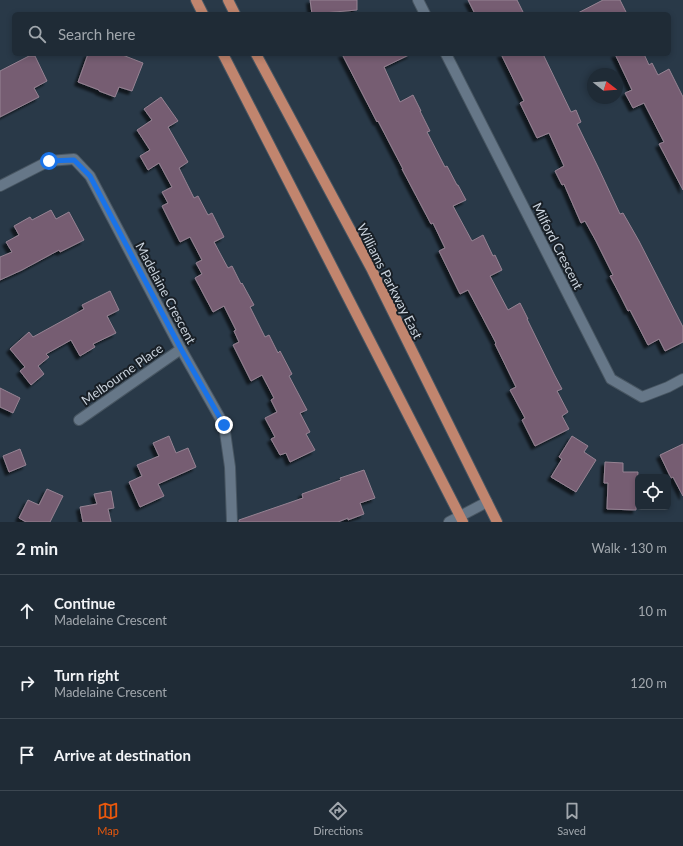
<!DOCTYPE html>
<meta charset="utf-8">
<style>
:root{--surface:#1f2b36;--page:#2c3742;--text:#f1f3f6;--muted:#a1a7ad;--line:#3c4751;--accent:#ea580c}
body{margin:0;font-family:Lato,sans-serif;background:var(--page);color:var(--text)}
.controls{position:absolute;right:12px;bottom:12px;display:grid;overflow:hidden;border-radius:6px;box-shadow:0 2px 6px #0003}
.controls button{width:36px;height:36px;display:grid;place-items:center;padding:0;border:0;border-bottom:1px solid var(--line);background:var(--surface);color:var(--text);font:20px sans-serif}
.compass{position:absolute;left:587px;top:68px;width:36px;height:36px;border-radius:50%;background:var(--surface);box-shadow:0 2px 6px #0003;rotate:107deg}
.stop{position:absolute;width:12px;height:12px;margin:-9px;border:3px solid #1a73e8;border-radius:50%;background:#fff}
.stop.end{background:#1a73e8;border-color:#fff;box-shadow:0 1px 4px #0008}
.list{margin:0;padding:0;list-style:none}
h2{display:flex;justify-content:space-between;align-items:center;height:52px;margin:0;padding:0 16px;font-size:17px}
h2 small{font-size:13px;font-weight:400;color:var(--muted)}
.list li{display:grid;grid-template-columns:26px 1fr auto;gap:12px;align-items:center;box-sizing:border-box;height:72px;padding:0 16px;border-top:1px solid var(--line)}
.list b{display:block;font-size:15px;white-space:nowrap}
.list p{margin:0;font-size:13px;white-space:nowrap;color:var(--muted)}
.list em{font-size:13px;font-style:normal;color:var(--muted)}
.icon{flex:none;width:22px;height:22px;fill:none;stroke:currentColor;stroke-width:2;stroke-linecap:round;stroke-linejoin:round}
.map{position:relative;flex:none;width:683px;height:522px;overflow:hidden}
.search{position:absolute;background:var(--surface);box-shadow:0 2px 6px #0003;left:12px;right:12px;top:12px;height:44px;display:flex;align-items:center;gap:10px;box-sizing:border-box;padding:0 14px;border-radius:6px;color:var(--muted);font-size:15px}
.sheet{height:268px;background:var(--surface)}
nav{display:flex;justify-content:space-around;align-items:center;box-sizing:border-box;height:56px;border-top:1px solid var(--line);background:var(--surface);font-size:11px;color:var(--muted)}
nav a{display:grid;justify-items:center;gap:2px}
nav .on{color:var(--accent)}
.map>svg:first-child{display:block}
.building{fill:#765d72;stroke:#968393;filter:url(#shadow)}
.lines{fill:none;stroke-linecap:round;stroke-linejoin:round}
.minor-casing{stroke:#485662;stroke-width:12}
.major-casing{stroke:#485662;stroke-width:12}
.minor{stroke:#678;stroke-width:10}
.major{stroke:#c1856e;stroke-width:10}
.route{stroke:#1a73e8;stroke-width:5}
.labels{text-anchor:middle;dominant-baseline:central;stroke-width:4;stroke-linejoin:round;paint-order:stroke}
.street-label{font-size:13px;fill:#cad3dd;stroke:#181f26}
</style>
<div class="map">
<svg width="683" height="522" viewBox="0 0 683 522">
<defs>
<filter id="shadow"><feDropShadow dx="-3.5" dy="3.5" stdDeviation="1" flood-color="#0009"/></filter>
</defs>
<rect width="100%" height="100%" fill="#293948"/>
<g class="building">
<polygon points="310,0 357,0 357,10 312,14"/>
<polygon points="468,0 517,0 524,14 475,14"/>
<polygon points="603,0 620,0 627,14 576,14"/>
<polygon points="88,54 120,54 143,63 132,91 119,87 115,97 99,91 99,90 78,82"/>
<polygon points="342,54 411,54 384,67 400,102 413,95 421,111 420,111 430,131 427,132 445,167 447,166 457,185 458,185 466,200 453,206 472,241 483,235 493,256 495,255 502,270 490,276 508,310 520,303 528,319 527,319 554,374 562,389 557,391 568,412 562,416 569,429 535,446 522,420 525,418 510,390 516,387 495,344 496,343 468,290 460,294 439,251 445,248 433,223 431,224 402,169 403,169 378,121 377,122"/>
<polygon points="501,54 543,54 571,112 576,110 581,122 577,124 598,167 620,214 623,213 639,241 683,327 683,342 665,351 659,339 648,345 630,310 628,311 620,295 610,276 613,275 596,241 585,221 581,223 564,184 562,185 555,171 564,166 549,133 537,138 520,103 524,101"/>
<polygon points="615,54 644,54 649,65 652,63 658,75 669,69 683,97 683,190 659,144 664,142 644,103 633,108 625,93 632,90"/>
<polygon points="29,56 35,56 47,81 34,88 39,97 0,117 0,71"/>
<polygon points="161,97 178,121 168,127 188,162 179,168 194,198 198,196 208,215 212,213 224,237 214,242 228,268 232,266 241,284 242,283 254,305 250,307 265,337 269,335 278,353 280,351 292,374 289,376 307,410 300,413 310,432 306,434 315,450 290,462 286,453 280,455 271,439 275,437 265,418 277,412 271,400 274,398 262,375 251,381 233,345 239,342 234,331 236,330 224,306 213,312 195,278 202,274 196,263 202,260 190,237 180,242 162,206 168,203 162,192 172,187 159,163 148,170 140,156 150,150 137,130 152,120 144,109"/>
<polygon points="51,210 56,219 69,212 84,240 60,252 59,250 22,270 0,280 0,257 12,252 6,242 19,235 14,226 30,217 32,220"/>
<polygon points="110,291 119,310 107,316 116,333 93,344 95,347 80,356 71,340 46,354 49,357 38,366 44,374 31,385 20,371 25,367 10,349 29,332 33,337 84,309 82,305"/>
<polygon points="0,388 20,398 13,413 0,407"/>
<polygon points="169,436 176,453 188,448 196,467 158,484 164,496 140,507 129,482 142,476 137,465 159,456 153,443"/>
<polygon points="572,436 588,446 584,452 596,460 576,492 551,477 562,459 559,457"/>
<polygon points="683,444 683,496 673,477 671,478 660,455"/>
<polygon points="20,449 26,465 9,472 3,456"/>
<polygon points="605,462 623,463 623,472 638,472 636,510 607,509 608,483 604,483"/>
<polygon points="364,470 375,498 360,503 364,514 348,520 348,518 338,522 239,522 239,520 303,498 302,494 341,480 340,478"/>
<polygon points="47,489 63,496 50,522 26,522 19,518 28,500 39,505"/>
<polygon points="111,491 114,508 108,509 111,522 83,522 80,507 97,504 94,494"/>
</g>
<g class="lines">
<g class="minor-casing">
<g id="minor">
<polyline points="418,0 425,14"/>
<polyline points="446,54 611,379 642,397 668,387 683,379"/>
<polyline points="0,186 49,161 74,159 90,176 181,349 224,425 230,467 232,522"/>
<polyline points="79,420 181,349"/>
<polyline points="449,522 487,502"/>
</g>
</g>
<g class="major-casing">
<g id="major">
<polyline points="196,0 203,14"/>
<polyline points="228,0 235,14"/>
<polyline points="223,54 463,522"/>
<polyline points="256,54 372,270 497,522"/>
</g>
</g>
<use href="#minor" class="minor"/>
<use href="#major" class="major"/>
</g>
<g class="lines">
<polyline class="route" points="49,161 74,160 90,176 181,349 224,425"/>
</g>
<g class="labels">
<g class="street-label">
<text transform="translate(558 246) rotate(63)">Milford Crescent</text>
<text transform="translate(390 281) rotate(63)">Williams Parkway East</text>
<text transform="translate(166 293) rotate(62)">Madelaine Crescent</text>
<text transform="translate(122 374) rotate(-35)">Melbourne Place</text>
</g>
</g>
</svg>
<div class="controls">
<button><svg class="icon" aria-label="locate" viewBox="0 0 24 24"><circle cx="12" cy="12" r="6"/><path d="M12 2v4M12 18v4M2 12h4M18 12h4"/></svg></button>
</div>
<svg class="compass" viewBox="-18 -18 36 36"><path d="M0-13l5 13h-10z" fill="#e53935"/><path d="M0 13l5-13h-10z" fill="#a1a7ad"/></svg>
<div class="stop" style="left:49px;top:161px"></div>
<div class="stop end" style="left:224px;top:425px"></div>
<div class="search"><svg class="icon" aria-label="search" viewBox="0 0 24 24"><circle cx="10" cy="10" r="6"/><path d="M15 15l6 6"/></svg>Search here</div>
</div>
<section class="sheet">
<h2>2 min<small>Walk · 130 m</small></h2>
<ul class="list">
<li><svg class="icon" aria-label="ahead" viewBox="0 0 24 24"><path d="M12 20V5M6 11l6-6 6 6"/></svg><div><b>Continue</b><p>Madelaine Crescent</p></div><em>10 m</em></li>
<li><svg class="icon" aria-label="right" viewBox="0 0 24 24"><path d="M7 20v-9h11M14 6l5 5-5 5"/></svg><div><b>Turn right</b><p>Madelaine Crescent</p></div><em>120 m</em></li>
<li><svg class="icon" aria-label="arrive" viewBox="0 0 24 24"><path d="M6 21V4h12l-3 4 3 4H6"/></svg><div><b>Arrive at destination</b></div></li>
</ul>
</section>
<nav>
<a class="on"><svg class="icon" aria-label="map" viewBox="0 0 24 24"><path d="M3 6l6-2 6 2 6-2v14l-6 2-6-2-6 2zM9 4v14M15 6v14"/></svg>Map</a>
<a><svg class="icon" aria-label="directions" viewBox="0 0 24 24"><path d="M12 3l9 9-9 9-9-9zM9 14v-3h6M13 9l2 2-2 2"/></svg>Directions</a>
<a><svg class="icon" aria-label="saved" viewBox="0 0 24 24"><path d="M7 4h10v16l-5-4-5 4z"/></svg>Saved</a>
</nav>
